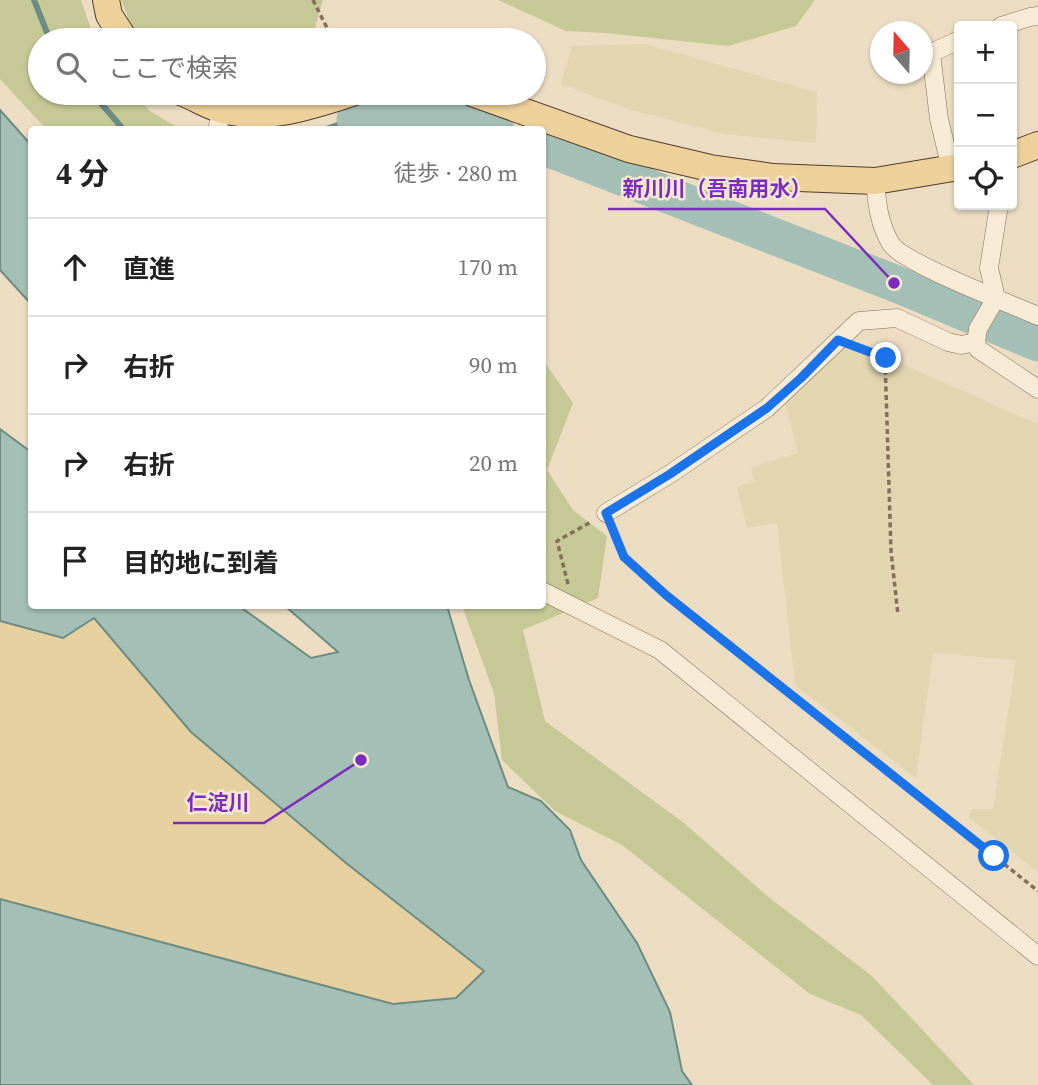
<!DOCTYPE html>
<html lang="ja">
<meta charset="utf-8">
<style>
:root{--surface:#fff;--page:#f2f2f2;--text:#222;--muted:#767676;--line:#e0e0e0}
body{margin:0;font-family:"Source Serif 4","Noto Sans JP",serif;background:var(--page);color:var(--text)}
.controls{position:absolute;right:21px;top:21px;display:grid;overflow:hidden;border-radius:7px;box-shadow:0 2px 5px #0004}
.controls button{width:63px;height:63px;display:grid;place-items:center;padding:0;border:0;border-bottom:2px solid var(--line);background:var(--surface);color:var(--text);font:35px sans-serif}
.compass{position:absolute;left:870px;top:21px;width:63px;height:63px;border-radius:50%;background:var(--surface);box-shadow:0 2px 5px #0004;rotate:340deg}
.stop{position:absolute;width:21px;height:21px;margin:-16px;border:5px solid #1a73e8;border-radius:50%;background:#fff}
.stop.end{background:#1a73e8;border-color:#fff;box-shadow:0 2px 7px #0008}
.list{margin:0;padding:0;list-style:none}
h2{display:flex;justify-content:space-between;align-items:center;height:91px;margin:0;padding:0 28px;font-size:30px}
h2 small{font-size:23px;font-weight:400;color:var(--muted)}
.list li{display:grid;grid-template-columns:46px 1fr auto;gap:21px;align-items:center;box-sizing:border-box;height:98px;padding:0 28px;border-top:2px solid var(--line)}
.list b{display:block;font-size:26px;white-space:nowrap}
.list em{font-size:23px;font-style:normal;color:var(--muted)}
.icon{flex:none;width:38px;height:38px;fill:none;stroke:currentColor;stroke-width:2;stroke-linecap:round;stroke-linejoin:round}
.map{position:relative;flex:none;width:1038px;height:1085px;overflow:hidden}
.search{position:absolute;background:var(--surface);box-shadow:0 2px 5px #0004;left:28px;top:28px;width:518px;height:77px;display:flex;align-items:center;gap:18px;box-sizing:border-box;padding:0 24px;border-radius:38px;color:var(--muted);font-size:26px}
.panel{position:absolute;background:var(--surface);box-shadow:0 2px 5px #0004;left:28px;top:126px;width:518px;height:483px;border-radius:7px}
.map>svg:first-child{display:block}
.farmland{fill:#e1d6b0}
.green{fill:#c6c996}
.sand{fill:#e7d0a0}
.water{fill:#a4bfb5;stroke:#6c8c82;stroke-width:2}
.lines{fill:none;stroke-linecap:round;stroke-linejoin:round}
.stream{stroke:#6c8c82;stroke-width:6}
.river{stroke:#a4bfb5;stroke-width:37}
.minor-casing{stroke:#856e5a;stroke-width:19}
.primary-casing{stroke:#533d2e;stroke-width:28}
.path{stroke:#856e5a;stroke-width:3.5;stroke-dasharray:5 3.5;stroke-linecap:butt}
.minor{stroke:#f7ebd5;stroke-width:18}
.primary{stroke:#eed09b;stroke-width:26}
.route{stroke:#1a73e8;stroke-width:9}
.leader{fill:none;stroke:#7b2cbf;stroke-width:2.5}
.callout-dot{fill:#7b2cbf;stroke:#f4e8d1;stroke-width:2.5}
.callout-label{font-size:21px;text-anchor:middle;font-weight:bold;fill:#7b2cbf;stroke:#f4e8d1;stroke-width:5;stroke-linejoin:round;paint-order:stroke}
</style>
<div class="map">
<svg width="1038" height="1085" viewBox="0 0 1038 1085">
<rect width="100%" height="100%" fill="#ecddc2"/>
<g class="farmland">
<polygon points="645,44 817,92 816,143 724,134 628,109 561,84 572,46"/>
<polygon points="839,346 893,360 1038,424 1038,872 969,818 972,809 993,809 1016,660 933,653 916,778 795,685 777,523 747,528 737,487 754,481 751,467 798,453 785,402"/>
</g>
<g class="green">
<polygon points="0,0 81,0 95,40 40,40 40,93 131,93 150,111 180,129 46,129 0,79"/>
<polygon points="121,0 323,0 314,31 307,40 141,40 133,30"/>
<polygon points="498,0 815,0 796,26 728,46 606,33 566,31"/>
<polygon points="390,121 446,129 344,129"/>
<polygon points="543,360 573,403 547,470 573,510 607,536 598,598 523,630 545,721 684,823 771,899 872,976 974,1085 933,1085 861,1015 810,994 622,845 555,811 502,760 494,693 462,606 542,606"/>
</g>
<polygon class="sand" points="94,618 191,732 346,863 484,971 456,998 394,1004 0,899 0,621 63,638"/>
<g class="water">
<polygon points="0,110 31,145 31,304 0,270"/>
<polygon points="0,429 31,452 32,606 239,606 311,658 338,652 285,606 447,606 469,680 508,787 541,801 570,830 581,860 637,943 670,1012 682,1071 692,1085 0,1085 0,899 393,1004 456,998 484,971 346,863 191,732 94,618 63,638 0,621"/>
</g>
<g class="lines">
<g class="stream">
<polyline points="34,0 50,40"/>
<polyline points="92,93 124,130"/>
<polyline points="323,130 355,119"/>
</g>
<g class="river">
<polyline points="355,119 396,108 437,110 496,130"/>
<polyline points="542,146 894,283 1038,343"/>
</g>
<g class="minor-casing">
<g id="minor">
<polyline points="1001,26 1030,17 1038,16"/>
<polyline points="217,130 222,110"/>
<polyline points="951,169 939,119 931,53 959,40"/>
<path d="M875,181C877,204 879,224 891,244C903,263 1011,304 1038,316"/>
<polyline points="976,342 978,349 1038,389"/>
<polyline points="606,513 670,474 767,408 859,321 897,318 948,342 961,345 976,342 978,329 996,298 989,268 998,211 996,205"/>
<polyline points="542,591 660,650 1038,956"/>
</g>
</g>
<g class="primary-casing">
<g id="primary">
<polyline points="106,0 109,15 125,40"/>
<path d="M183,93C196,98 210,107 223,110C267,121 310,107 352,93"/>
<polyline points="472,93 629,149 710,168 773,177 875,181 959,167"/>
<polyline points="1012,155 1038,145"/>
</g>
</g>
<g class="path">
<polyline points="313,0 333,40"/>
<polyline points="856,347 885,358 891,551 898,615"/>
<polyline points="613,530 623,557 666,595 1038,891"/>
<polyline points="568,584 557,541 591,522"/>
</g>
<use href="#minor" class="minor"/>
<use href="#primary" class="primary"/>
</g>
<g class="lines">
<polyline class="route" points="886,358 838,340 801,378 767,408 670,474 606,513 624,557 666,595 994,856"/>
</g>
<path class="leader" d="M894 283L825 209H608M361 760L264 823H173"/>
<g class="callout-dot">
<circle cx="894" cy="283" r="7"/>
<circle cx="361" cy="760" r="7"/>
</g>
<g class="callout-label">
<text x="717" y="196">新川川（吾南用水）</text>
<text x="218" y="810">仁淀川</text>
</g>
</svg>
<div class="controls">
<button>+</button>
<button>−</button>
<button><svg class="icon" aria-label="locate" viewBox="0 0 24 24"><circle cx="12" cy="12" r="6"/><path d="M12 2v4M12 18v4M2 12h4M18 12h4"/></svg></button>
</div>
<svg class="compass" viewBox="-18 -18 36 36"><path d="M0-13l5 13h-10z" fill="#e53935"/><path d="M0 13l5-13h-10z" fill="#767676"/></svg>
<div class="stop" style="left:994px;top:856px"></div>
<div class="stop end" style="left:886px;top:358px"></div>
<div class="search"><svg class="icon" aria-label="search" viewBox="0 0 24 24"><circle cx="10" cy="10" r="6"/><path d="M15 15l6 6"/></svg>ここで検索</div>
<section class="panel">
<h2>4 分<small>徒歩 · 280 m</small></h2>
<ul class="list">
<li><svg class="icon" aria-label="ahead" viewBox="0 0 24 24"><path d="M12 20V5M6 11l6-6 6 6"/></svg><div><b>直進</b></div><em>170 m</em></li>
<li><svg class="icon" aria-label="right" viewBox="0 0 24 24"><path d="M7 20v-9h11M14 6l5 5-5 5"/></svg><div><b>右折</b></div><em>90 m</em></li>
<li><svg class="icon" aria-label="right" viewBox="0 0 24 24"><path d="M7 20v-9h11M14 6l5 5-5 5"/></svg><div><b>右折</b></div><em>20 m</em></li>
<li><svg class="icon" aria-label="arrive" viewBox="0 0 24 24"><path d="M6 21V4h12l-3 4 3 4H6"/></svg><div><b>目的地に到着</b></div></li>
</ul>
</section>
</div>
